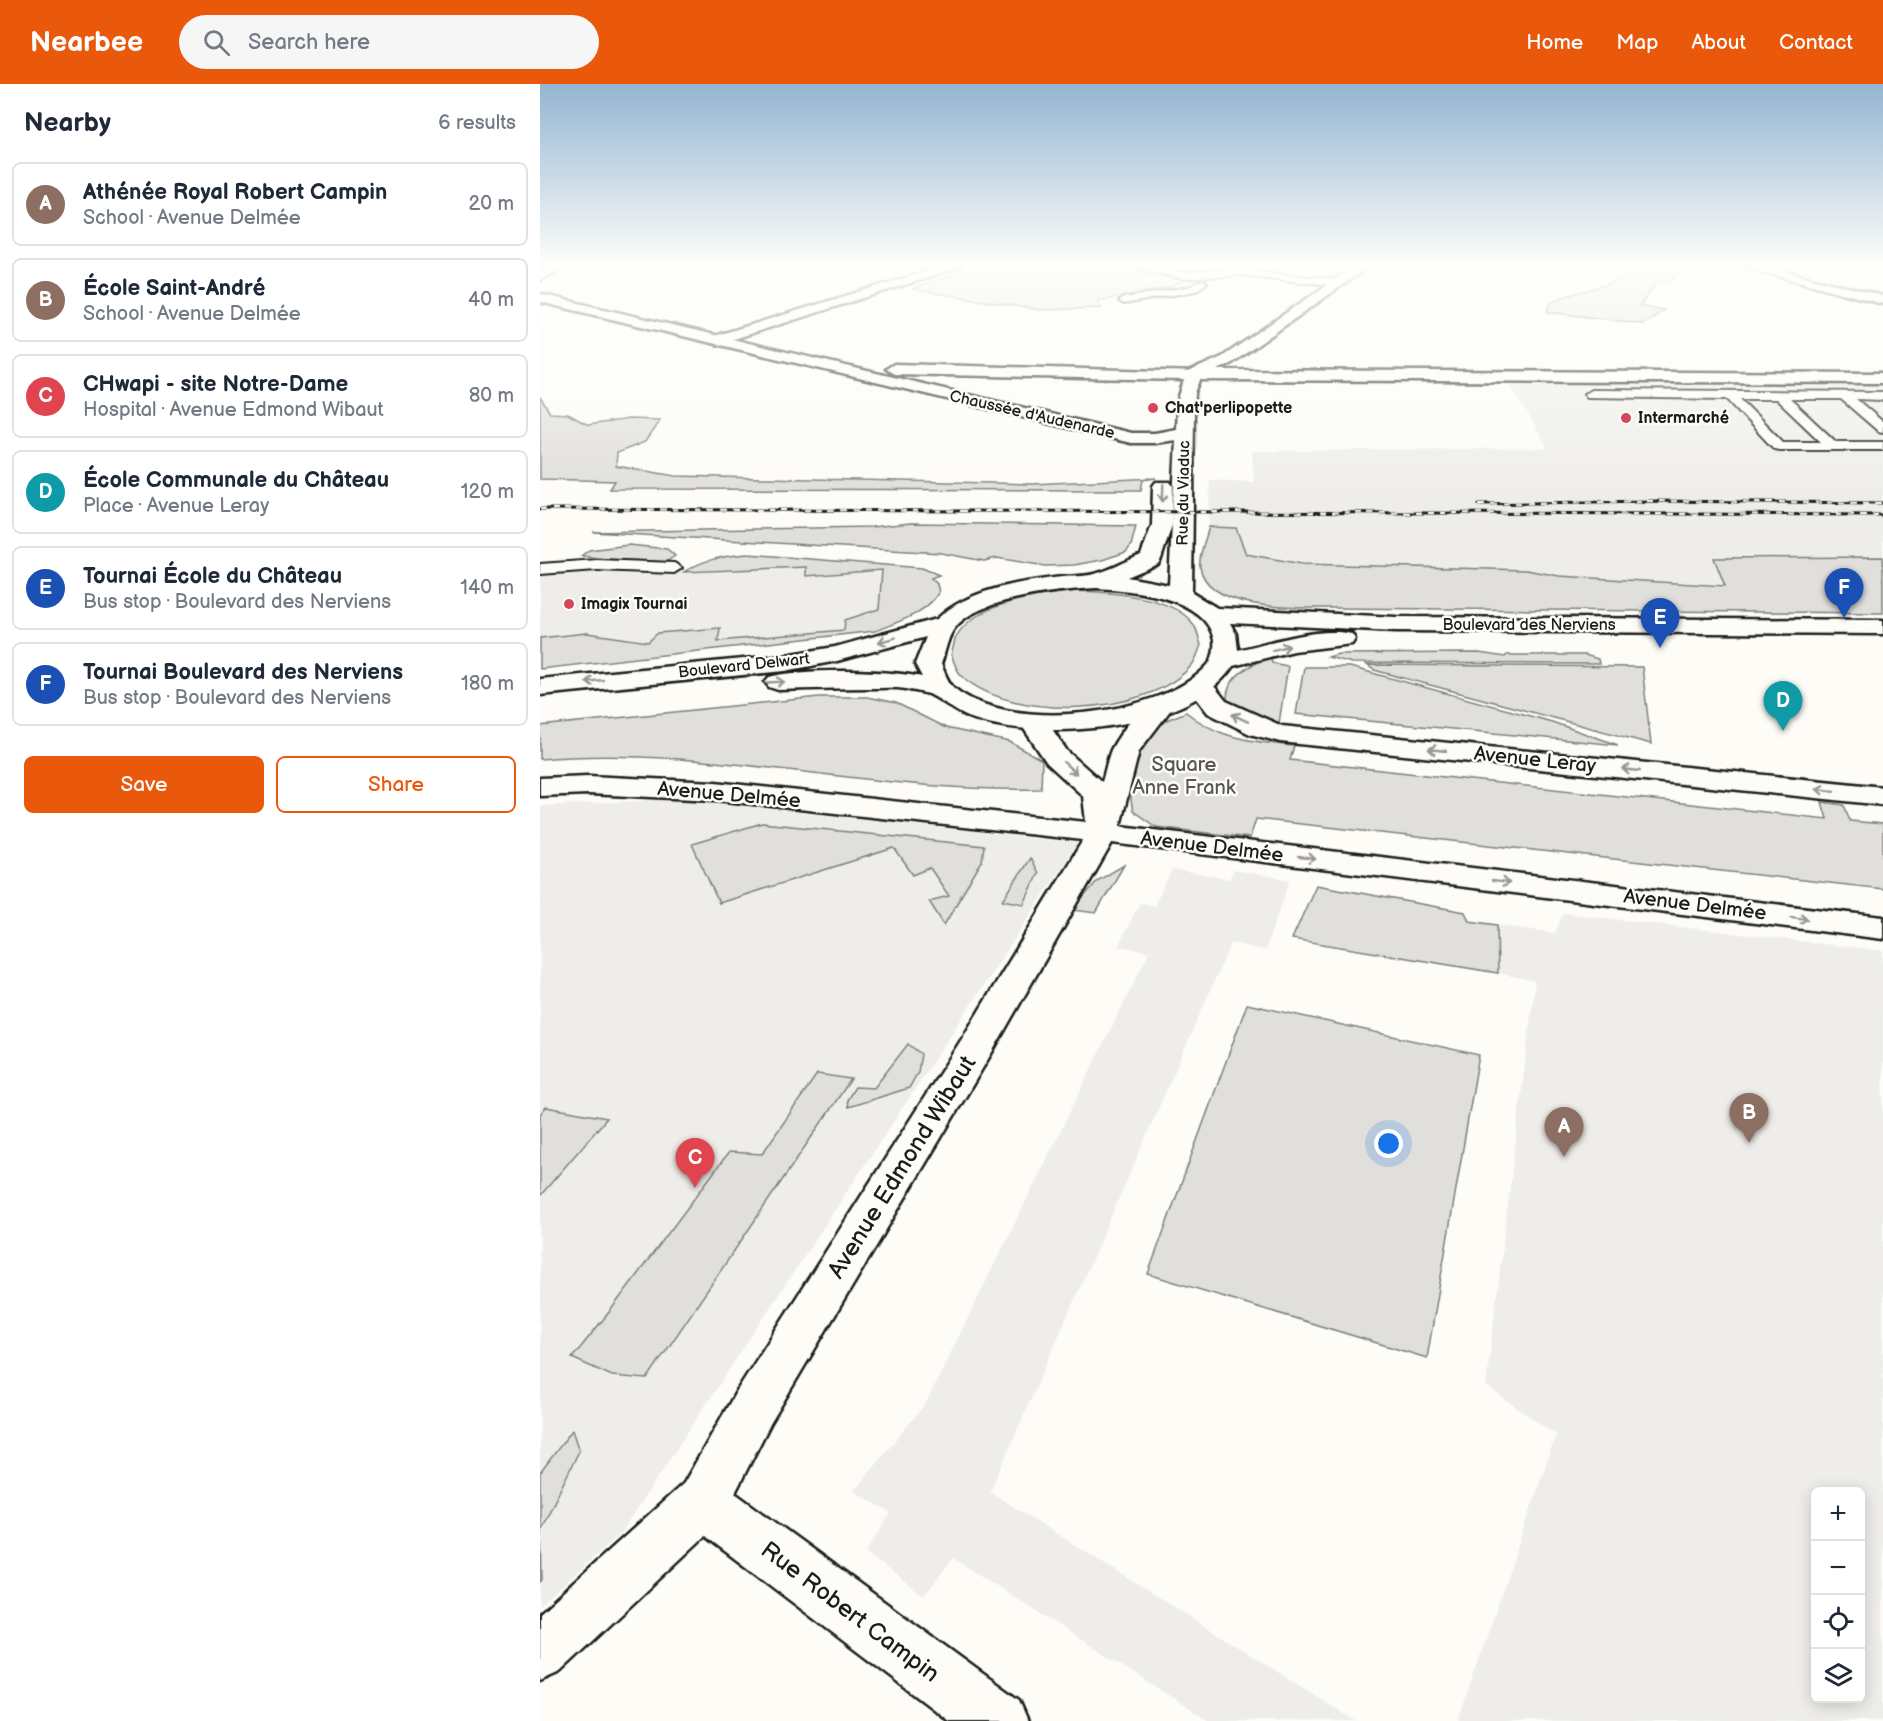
<!DOCTYPE html>
<meta charset="utf-8">
<style>
:root{--surface:#fff;--page:#f6f6f7;--text:#1f2937;--muted:#747a83;--line:#e0e1e3;--accent:#ea580c}
body{margin:0;font-family:"Balsamiq Sans",sans-serif;background:var(--page);color:var(--text)}
.controls{position:absolute;right:18px;bottom:18px;display:grid;overflow:hidden;border-radius:9px;box-shadow:0 3px 15px #0003}
.controls button{width:54px;height:54px;display:grid;place-items:center;padding:0;border:0;border-bottom:2px solid var(--line);background:var(--surface);color:var(--text);font:30px sans-serif}
.you{position:absolute;left:849px;top:1060px;width:21px;height:21px;margin:-15px;border:4px solid #fff;border-radius:50%;background:#1a73e8;box-shadow:0 0 0 9px #1a73e833}
.badge{display:grid;place-items:center;width:39px;height:39px;border-radius:50%;background:var(--accent);color:#fff;font-size:20px;font-weight:700}
.pin{position:absolute;translate:-50% -50px;filter:drop-shadow(0 2px 3px #0008)}
.pin::after{content:'';position:absolute;top:32px;width:21px;height:18px;background:inherit;clip-path:polygon(0 0,100% 0,50% 100%)}
.list{margin:0;padding:0;list-style:none}
h2{display:flex;justify-content:space-between;align-items:center;height:78px;margin:0;padding:0 24px;font-size:26px}
h2 small{font-size:20px;font-weight:400;color:var(--muted)}
.list li{display:grid;grid-template-columns:39px 1fr auto;gap:18px;align-items:center;box-sizing:border-box;height:84px;margin:0 12px 12px;padding:0 12px;border:2px solid var(--line);border-radius:9px}
.list b{display:block;font-size:22px;white-space:nowrap}
.list p{margin:0;font-size:20px;white-space:nowrap;color:var(--muted)}
.list em{font-size:20px;font-style:normal;color:var(--muted)}
.actions{display:flex;gap:12px;padding:18px 24px}
.actions a{flex:1;padding:14px 0;border:2px solid var(--accent);border-radius:9px;text-align:center;font-size:21px;color:var(--accent)}
.actions .main{background:var(--accent);color:#fff}
.icon{flex:none;width:33px;height:33px;fill:none;stroke:currentColor;stroke-width:2;stroke-linecap:round;stroke-linejoin:round}
.map{position:relative;flex:none;width:1343px;height:1637px;overflow:hidden}
header{display:flex;align-items:center;gap:36px;box-sizing:border-box;height:84px;padding:0 30px;background:var(--accent);color:#fff}
header strong{font-size:28px}
nav{display:flex;gap:33px;margin-inline-start:auto;font-size:21px}
.search{width:420px;height:54px;background:var(--page);display:flex;align-items:center;gap:15px;box-sizing:border-box;padding:0 21px;border-radius:33px;color:var(--muted);font-size:22px}
main{display:flex}
aside{flex:1;background:var(--surface)}
.map>svg:first-child{display:block}
.built{fill:#eeede9;fill-rule:evenodd}
.green{fill:#e0dfdb;stroke:#7e7e7c;stroke-width:1.5}
.lines{fill:none;stroke-linecap:round;stroke-linejoin:round}
.lane-casing{stroke:#1c1c1c;stroke-width:4}
.street-casing{stroke:#1c1c1c;stroke-width:5}
.secondary-casing{stroke:#1c1c1c;stroke-width:5}
.primary-casing{stroke:#1c1c1c;stroke-width:5}
.lane{fill:#fdfcf7;fill-rule:evenodd}
.street{fill:#fdfcf7;fill-rule:evenodd}
.secondary{fill:#fdfcf7;fill-rule:evenodd}
.primary{fill:#fdfcf7;fill-rule:evenodd}
.rail-casing{stroke:#1c1c1c;stroke-width:3}
.rail{stroke:#fdfcf7;stroke-width:2;stroke-dasharray:6;stroke-linecap:butt}
.oneway{stroke:#989794}
.poi-dot{fill:#d1495b;stroke:#fdfcf7;stroke-width:2}
.labels{text-anchor:middle;dominant-baseline:central;stroke-width:5;stroke-linejoin:round;paint-order:stroke}
.far-poi-label{font-size:16px;font-weight:bold;fill:#1c1c1c;stroke:#fdfcf7;text-anchor:start}
.far-street-label{font-size:16px;fill:#1c1c1c;stroke:#fdfcf7}
.street-label{font-size:20px;fill:#1c1c1c;stroke:#fdfcf7}
.park-label{font-size:20px;fill:#575655;stroke:#fdfcf7}
.near-street-label{font-size:24px;fill:#1c1c1c;stroke:#fdfcf7}
</style>
<header>
<strong>Nearbee</strong>
<div class="search"><svg class="icon" aria-label="search" viewBox="0 0 24 24"><circle cx="10" cy="10" r="6"/><path d="M15 15l6 6"/></svg>Search here</div>
<nav><a>Home</a><a>Map</a><a>About</a><a>Contact</a></nav>
</header>
<main>
<aside>
<h2>Nearby<small>6 results</small></h2>
<ul class="list">
<li><span class="badge" style="background:#8d6e63">A</span><div><b>Athénée Royal Robert Campin</b><p>School · Avenue Delmée</p></div><em>20 m</em></li>
<li><span class="badge" style="background:#8d6e63">B</span><div><b>École Saint-André</b><p>School · Avenue Delmée</p></div><em>40 m</em></li>
<li><span class="badge" style="background:#e0444e">C</span><div><b>CHwapi - site Notre-Dame</b><p>Hospital · Avenue Edmond Wibaut</p></div><em>80 m</em></li>
<li><span class="badge" style="background:#0f9aa8">D</span><div><b>École Communale du Château</b><p>Place · Avenue Leray</p></div><em>120 m</em></li>
<li><span class="badge" style="background:#1a4fb4">E</span><div><b>Tournai École du Château</b><p>Bus stop · Boulevard des Nerviens</p></div><em>140 m</em></li>
<li><span class="badge" style="background:#1a4fb4">F</span><div><b>Tournai Boulevard des Nerviens</b><p>Bus stop · Boulevard des Nerviens</p></div><em>180 m</em></li>
</ul>
<div class="actions"><a class="main">Save</a><a>Share</a></div>
</aside>
<div class="map">
<svg width="1343" height="1637" viewBox="0 0 1343 1637">
<rect width="100%" height="100%" fill="#fdfcf7"/>
<filter id="ink" filterUnits="userSpaceOnUse"><feTurbulence type="fractalNoise" baseFrequency=".0167" numOctaves="2"/><feDisplacementMap in="SourceGraphic" scale="12" xChannelSelector="R" yChannelSelector="G"/><feConvolveMatrix kernelMatrix="1 2 1 2 8 2 1 2 1" color-interpolation-filters="sRGB"/></filter>
<g filter="url(#ink)">
<g class="built">
<polygon points="992,300 1343,300 1343,473 1175,474 1186,502 1019,492 986,486 762,480 706,469 696,445 669,443 670,396 714,398 712,367 1008,364 970,301"/>
<polygon points="267,483 266,492 342,485 339,525 335,547 0,585 0,485 144,488"/>
<polygon points="138,715 538,759 80,1450 0,1522 0,722"/>
<polygon points="632,786 689,795 694,786 750,796 725,866 691,859 450,1408 816,1637 669,1637 413,1474 384,1512 326,1469 351,1429 314,1407 386,1319 609,868 578,862 600,819 614,822"/>
<path d="M1023,829L1343,867V1637H918L1016,1351L946,1302L995,897L958,889L957,841L1015,849ZM1276,1408H1320V1614H1276Z"/>
</g>
<g class="green">
<polygon points="439,183 513,183 529,189 578,186 643,196 631,203 558,217 561,224 500,226 371,205"/>
<path d="M1112,183H1140L1144,185L1131,196L1117,198L1100,222L1124,226L1104,240L1007,228L1012,217C1045,205 1080,200 1112,183Z"/>
<polygon points="0,313 10,329 28,330 48,341 89,335 120,336 105,358 77,369 76,382 136,392 492,400 616,394 603,396 601,406 70,405 75,397 0,395"/>
<polygon points="371,439 596,442 591,462 586,468 562,476 534,481 505,482 457,474 444,477 401,469 53,448 331,443"/>
<path d="M669,443L696,444L706,470L762,480L986,486L1019,492L1185,502L1174,474L1343,473V529L793,524C759,524 668,528 660,483C658,472 666,454 669,443Z"/>
<polygon points="89,461 127,465 135,472 126,478 67,475 41,472 49,466"/>
<path d="M208,470L382,484L399,491L391,494L397,500L399,508C386,530 357,538 335,547L0,585V554L47,549L108,558L118,549L180,544L178,557L304,546L305,536L339,525L342,486L266,492V483L144,488C164,475 184,472 208,470Z"/>
<path d="M535,507C567,508 637,511 655,543C658,548 659,556 661,561C658,568 656,577 651,582C607,633 469,638 421,591C416,586 414,577 411,571C413,565 414,558 416,553C435,518 500,511 535,507Z"/>
<polygon points="939,569 965,573 967,571 1045,571 1058,575 1059,580 812,579 788,573 799,570"/>
<path d="M731,572L732,579L748,582L739,639L688,623C681,595 709,581 731,572Z"/>
<polygon points="827,581 1102,583 1111,660 834,586"/>
<polygon points="764,583 810,583 1012,638 1078,661 756,630"/>
<path d="M279,613H327L356,619L406,644L470,658L502,676L501,705C334,710 167,660 0,675V642Z"/>
<path d="M646,628C680,656 712,657 754,662L750,676L1287,735L1282,718L1304,721L1310,737L1343,740V805L716,735L710,754L616,743L593,727L591,717V675L606,651L624,637Z"/>
<polygon points="222,739 444,762 442,777 404,841 389,817 409,812 390,784 373,791 354,764 179,819 152,760"/>
<polygon points="490,774 498,789 484,820 463,816"/>
<polygon points="584,781 556,829 533,826 557,797"/>
<polygon points="776,801 925,828 929,837 957,841 958,889 752,855"/>
<polygon points="707,920 939,971 887,1274 608,1190"/>
<polygon points="368,960 381,970 378,988 369,1004 308,1023 307,1016 315,1003 334,1004"/>
<polygon points="277,990 311,995 107,1295 72,1292 32,1274 70,1227 189,1068 222,1070"/>
<polygon points="6,1023 67,1034 0,1112 0,1030"/>
<polygon points="32,1346 39,1367 1,1445 2,1496 0,1498 0,1389"/>
</g>
<g class="lines">
<g class="lane-casing">
<g id="lane">
<polygon points="592,183 612,183 644,189 707,183 706,186 799,196 804,199 799,202 700,191 644,195"/>
<polygon points="662,196 667,199 655,207 584,220 579,217 584,214 649,203"/>
<path d="M1051,306L1343,308V316L1316,315L1343,338V348L1338,347L1301,315H1250L1296,358H1343V366H1239L1234,365L1187,315L1047,313L1045,310ZM1200,315H1236L1281,358H1243Z"/>
<polygon points="57,476 134,479 142,484 134,489 57,486 0,490 0,480"/>
</g>
</g>
<g class="street-casing">
<g id="street">
<polygon points="9,183 26,183 0,196 0,187"/>
<polygon points="401,183 421,183 181,259 171,259 169,256 171,253"/>
<polygon points="1205,183 1227,183 1343,212 1343,220"/>
<polygon points="661,595 670,597 686,617 742,642 1343,703 1343,721 740,658 710,650 668,629 648,603 652,597"/>
<path d="M619,616L628,618L632,624L599,667L580,742L1343,833V855L572,759L451,970L230,1340L195,1409L479,1616L488,1637H409L165,1452L20,1588L0,1597V1529L144,1399L196,1308L425,950L543,756L175,716L48,710L0,712V694L48,692L175,698L546,738L543,712L507,679L480,639L484,633L494,631L504,633L527,667L562,698C565,688 567,676 571,666C580,649 600,621 619,616Z"/>
</g>
</g>
<g class="secondary-casing">
<polygon id="secondary" points="813,183 828,183 692,279 677,286 1343,289 1343,299 654,296 646,291 648,288 682,273"/>
</g>
<g class="primary-casing">
<path id="primary" d="M0,210L591,349H615L636,345L637,319L644,296L354,290L346,285L354,280L660,288L662,291L655,309L654,328L652,509L677,524L856,533L1343,536V550L856,547L690,539L696,550L698,566C729,559 781,542 812,550L815,555L812,560L754,567L693,582C650,648 496,659 428,633C414,627 402,616 389,610C382,608 373,607 366,605C355,603 342,604 330,604C299,604 269,605 238,606L229,603L225,598L229,593C263,584 347,586 382,593L375,580L386,553L297,577L245,587L0,611V595L245,571L295,563L397,535C428,505 480,498 522,493C532,492 544,493 554,490C569,487 586,477 601,471L612,441L613,402L616,398H630L633,402L632,441L621,475L618,480L587,493L629,501L636,356L615,359H591L0,218ZM556,504C590,506 666,512 674,556C675,564 673,576 667,582C621,633 467,649 414,604C408,599 404,587 401,580C405,570 407,554 414,545C436,514 520,506 556,504Z"/>
</g>
<use href="#lane" class="lane"/>
<use href="#street" class="street"/>
<use href="#secondary" class="secondary"/>
<use href="#primary" class="primary"/>
<g class="rail-casing">
<g id="rail">
<polyline points="939,420 1110,417 1343,419"/>
<polyline points="0,425 1343,431"/>
</g>
</g>
<use href="#rail" class="rail"/>
</g>
<defs><path id="oneway-shaft" d="M-6 0H5M1.5-3L5.5 0L1.5 3" fill="none" stroke-width="1.6" stroke-linecap="round" stroke-linejoin="round" transform="scale(1.5)"/></defs>
<g class="oneway">
<use href="#oneway-shaft" transform="translate(623 409) rotate(92)"/>
<use href="#oneway-shaft" transform="translate(347 556) rotate(165)"/>
<use href="#oneway-shaft" transform="translate(741 564) rotate(-14)"/>
<use href="#oneway-shaft" transform="translate(54 597) rotate(174)"/>
<use href="#oneway-shaft" transform="translate(236 598) rotate(-3)"/>
<use href="#oneway-shaft" transform="translate(700 634) rotate(-155)"/>
<use href="#oneway-shaft" transform="translate(897 666) rotate(-174)"/>
<use href="#oneway-shaft" transform="translate(530 684) rotate(42)"/>
<use href="#oneway-shaft" transform="translate(1091 686) rotate(-174)"/>
<use href="#oneway-shaft" transform="translate(1285 706) rotate(-174)"/>
<use href="#oneway-shaft" transform="translate(767 774) rotate(7)"/>
<use href="#oneway-shaft" transform="translate(961 798) rotate(7)"/>
<use href="#oneway-shaft" transform="translate(1259 834) rotate(7)"/>
</g>
</g>
<linearGradient id="sky" x2="0" y2="1"><stop stop-color="#94b5d2"/><stop offset="0.44" stop-color="#fefefb"/><stop offset="1" stop-color="#fefefb" stop-opacity="0"/></linearGradient>
<rect width="1343" height="413" fill="url(#sky)"/>
<g class="poi-dot">
<circle cx="613" cy="324" r="6"/>
<circle cx="1086" cy="334" r="6"/>
<circle cx="29" cy="520" r="6"/>
</g>
<g class="labels">
<g class="far-poi-label">
<text x="625" y="324">Chat'perlipopette</text>
<text x="1098" y="334">Intermarché</text>
<text x="41" y="520">Imagix Tournai</text>
</g>
<g class="far-street-label">
<text transform="translate(492 331) rotate(13)">Chaussée d'Audenarde</text>
<text transform="translate(644 409) rotate(-89)">Rue du Viaduc</text>
<text x="989" y="541">Boulevard des Nerviens</text>
<text transform="translate(204 582) rotate(-6)">Boulevard Delwart</text>
</g>
<g class="street-label">
<text transform="translate(995 676) rotate(6)">Avenue Leray</text>
<text transform="translate(189 711) rotate(5)">Avenue Delmée</text>
<text transform="translate(672 763) rotate(7)">Avenue Delmée</text>
<text transform="translate(1155 821) rotate(7)">Avenue Delmée</text>
</g>
<g class="park-label">
<text x="644" y="681">Square<tspan x="644" dy="23">Anne Frank</tspan></text>
</g>
<g class="near-street-label">
<text transform="translate(362 1083) rotate(-58)">Avenue Edmond Wibaut</text>
<text transform="translate(310 1528) rotate(37)">Rue Robert Campin</text>
</g>
</g>
</svg>
<div class="controls">
<button>+</button>
<button>−</button>
<button><svg class="icon" aria-label="locate" viewBox="0 0 24 24"><circle cx="12" cy="12" r="6"/><path d="M12 2v4M12 18v4M2 12h4M18 12h4"/></svg></button>
<button><svg class="icon" aria-label="layers" viewBox="0 0 24 24"><path d="M12 4l9 5-9 5-9-5zM3 14l9 5 9-5"/></svg></button>
</div>
<div class="you"></div>
<div class="pin badge" style="left:1024px;top:1073px;background:#8d6e63">A</div>
<div class="pin badge" style="left:1209px;top:1059px;background:#8d6e63">B</div>
<div class="pin badge" style="left:155px;top:1104px;background:#e0444e">C</div>
<div class="pin badge" style="left:1243px;top:647px;background:#0f9aa8">D</div>
<div class="pin badge" style="left:1120px;top:564px;background:#1a4fb4">E</div>
<div class="pin badge" style="left:1304px;top:534px;background:#1a4fb4">F</div>
</div>
</main>
